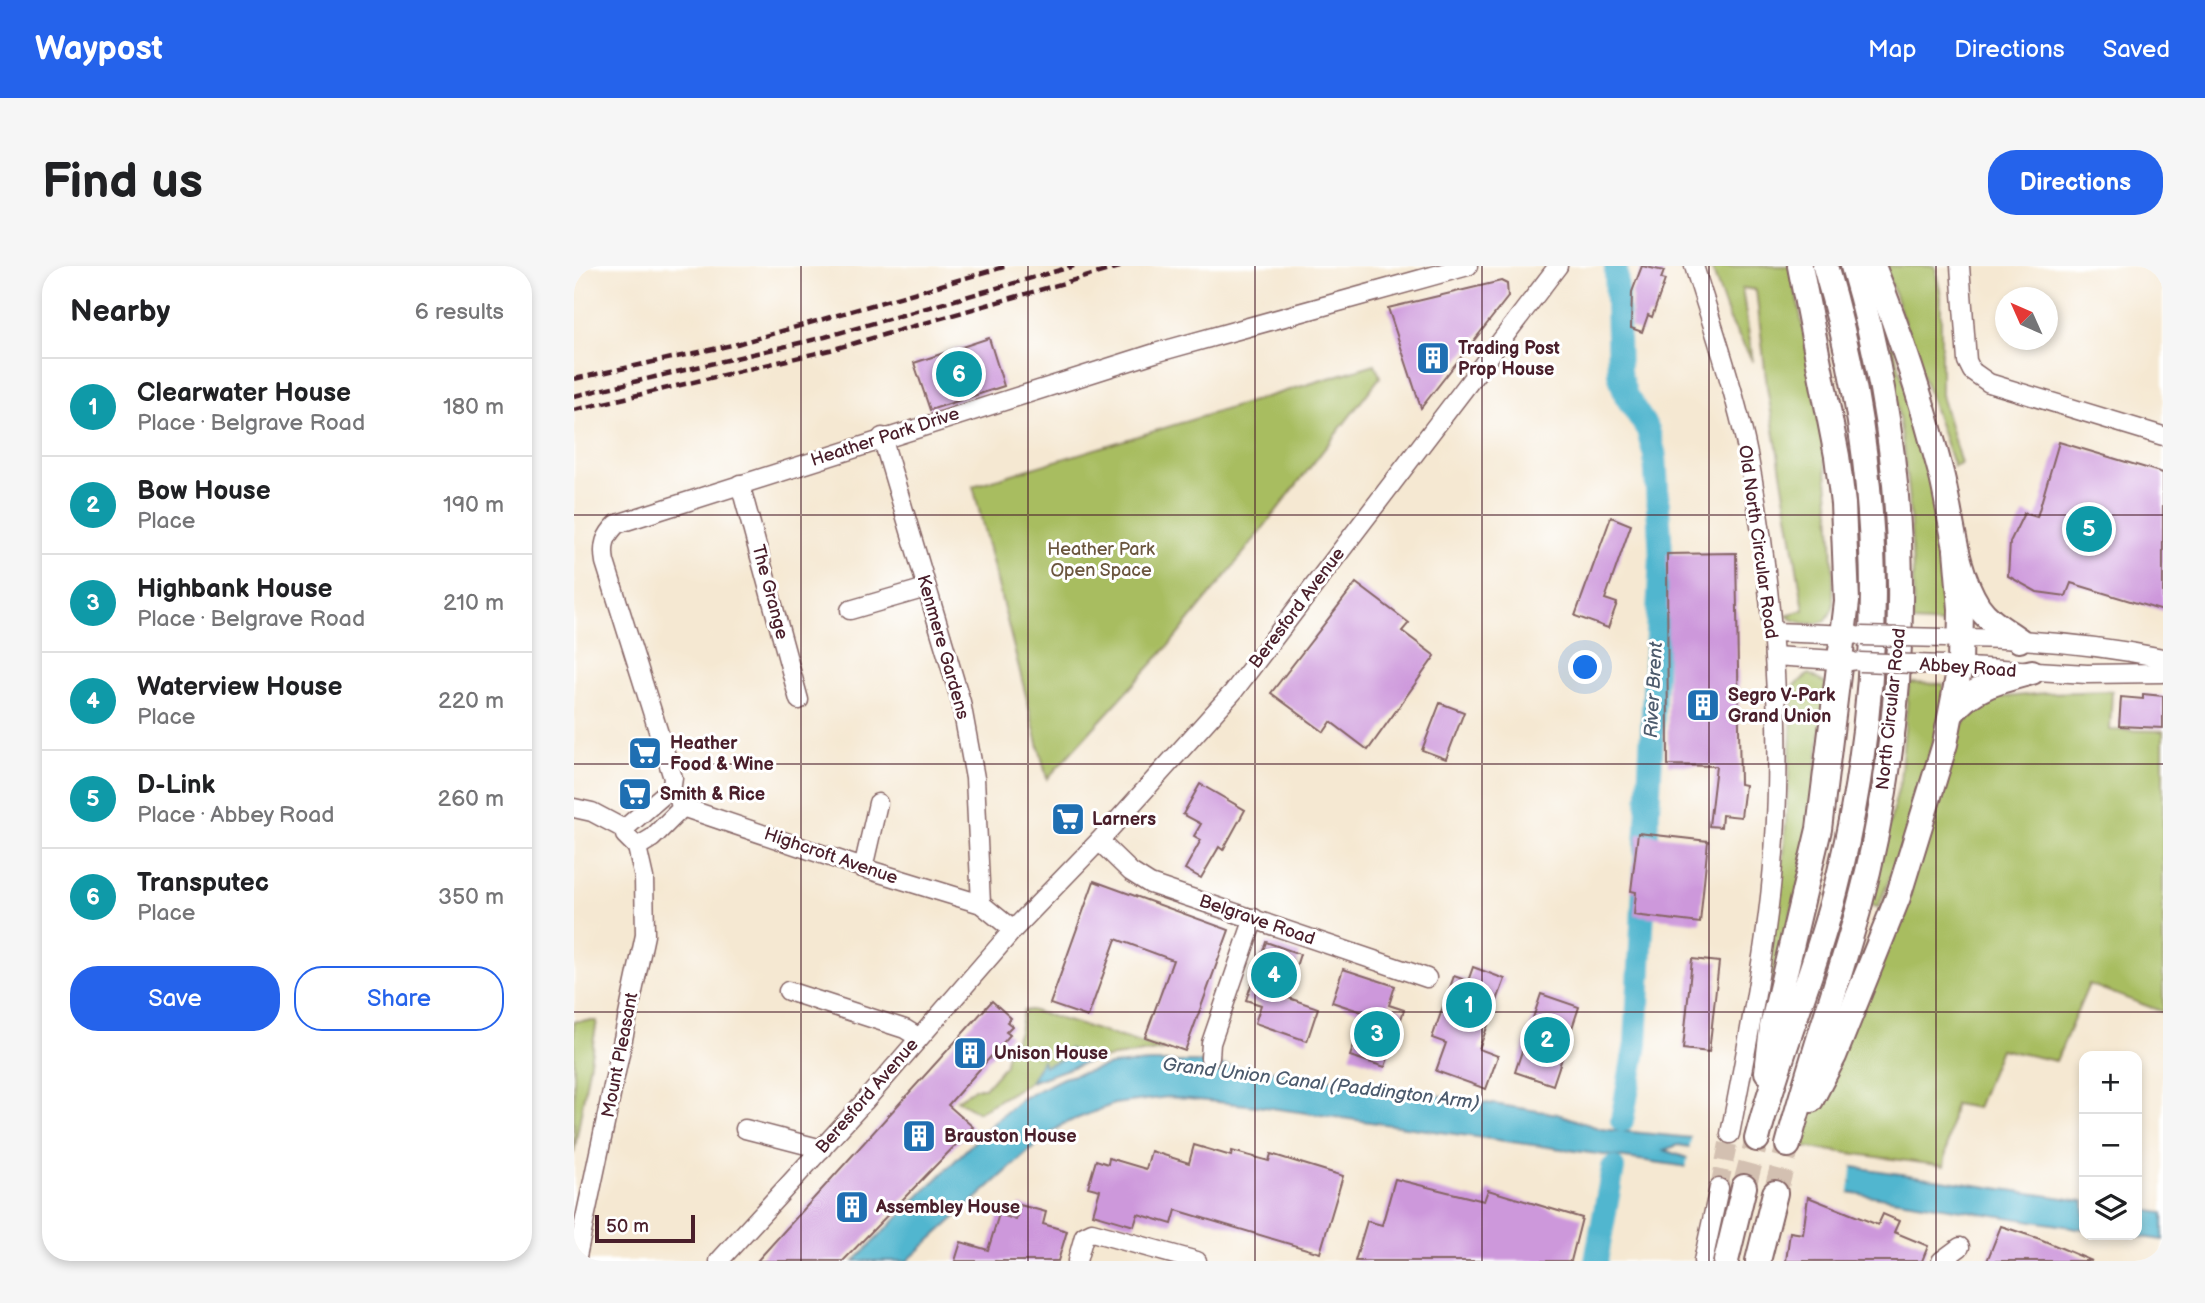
<!DOCTYPE html>
<meta charset="utf-8">
<style>
:root{--surface:#fff;--page:#f6f6f6;--text:#202124;--muted:#757577;--line:#e0e0e0;--accent:#2563eb}
body{margin:0;font-family:"Balsamiq Sans",sans-serif;background:var(--page);color:var(--text)}
.controls{position:absolute;right:21px;bottom:21px;display:grid;overflow:hidden;border-radius:14px;box-shadow:0 4px 10px #0003}
.controls button{width:63px;height:63px;display:grid;place-items:center;padding:0;border:0;border-bottom:2px solid var(--line);background:var(--surface);color:var(--text);font:35px sans-serif}
.compass{position:absolute;left:1421px;top:21px;width:63px;height:63px;border-radius:50%;background:var(--surface);box-shadow:0 4px 10px #0003;rotate:315deg}
.scale{position:absolute;left:21px;bottom:18px;width:100px;box-sizing:border-box;padding-left:7px;border:4px solid #4a1f2b;border-top:0;font-size:19px;line-height:24px;white-space:nowrap;color:#4a1f2b;-webkit-text-stroke:5px #fff;paint-order:stroke}
.you{position:absolute;left:1012px;top:402px;width:24px;height:24px;margin:-18px;border:5px solid #fff;border-radius:50%;background:#1a73e8;box-shadow:0 0 0 10px #1a73e833}
.badge{display:grid;place-items:center;width:46px;height:46px;border-radius:50%;background:var(--accent);color:#fff;font-size:23px;font-weight:700}
.pin{position:absolute;translate:-50% -50%;border:4px solid #fff;box-shadow:0 2px 7px #0006}
.list{margin:0;padding:0;list-style:none}
h2{display:flex;justify-content:space-between;align-items:center;height:91px;margin:0;padding:0 28px;font-size:30px}
h2 small{font-size:23px;font-weight:400;color:var(--muted)}
.list li{display:grid;grid-template-columns:46px 1fr auto;gap:21px;align-items:center;box-sizing:border-box;height:98px;padding:0 28px;border-top:2px solid var(--line)}
.list b{display:block;font-size:26px;white-space:nowrap}
.list p{margin:0;font-size:23px;white-space:nowrap;color:var(--muted)}
.list em{font-size:23px;font-style:normal;color:var(--muted)}
.actions{display:flex;gap:14px;padding:21px 28px}
.actions a{flex:1;padding:16px 0;border:2px solid var(--accent);border-radius:28px;text-align:center;font-size:24px;color:var(--accent)}
.actions .main{background:var(--accent);color:#fff}
.icon{flex:none;width:38px;height:38px;fill:none;stroke:currentColor;stroke-width:2;stroke-linecap:round;stroke-linejoin:round}
.map{position:relative;flex:none;width:1589px;height:995px;overflow:hidden;border-radius:28px}
header{display:flex;align-items:center;gap:42px;box-sizing:border-box;height:98px;padding:0 35px;background:var(--accent);color:#fff}
header strong{font-size:33px}
nav{display:flex;gap:38px;margin-inline-start:auto;font-size:24px}
.intro{display:flex;align-items:center;justify-content:space-between;box-sizing:border-box;height:168px;padding:0 42px}
h1{margin:0;font-size:49px}
.button{padding:18px 32px;border-radius:28px;background:var(--accent);color:#fff;font-size:24px;font-weight:700}
main{display:flex;gap:42px;padding:0 42px}
aside{flex:1;background:var(--surface);border-radius:28px;box-shadow:0 4px 10px #0003}
.map>svg:first-child{display:block}
.green{fill:#a8bd61;stroke:#796e46;stroke-width:2}
.water{fill:#51b6cf;stroke:#4e6a7d;stroke-width:2;fill-rule:evenodd}
.pier{fill:#f5e8d2}
.lines{fill:none;stroke-linecap:round;stroke-linejoin:round}
.river{stroke:#51b6cf;stroke-width:24}
.building{fill:#cd98db}
.minor-tunnel{stroke:#d3c0b1;stroke-width:18;stroke-dasharray:18 9;stroke-linecap:butt}
.highway-tunnel{stroke:#d3c0b1;stroke-width:24;stroke-dasharray:24 12;stroke-linecap:butt}
.minor-casing{stroke:#866565;stroke-width:21}
.highway-casing{stroke:#866565;stroke-width:28}
.minor{stroke:#fff;stroke-width:18}
.highway{stroke:#fff;stroke-width:24}
.rail{stroke:#4a1f2b;stroke-width:4.5;stroke-dasharray:10 5;stroke-linecap:butt}
.minor-bridge-casing{stroke:#866565;stroke-width:21;stroke-linecap:butt}
.minor-bridge{stroke:#fff;stroke-width:18}
.grid{fill:none;stroke:#4a1f2b;stroke-width:2;stroke-opacity:0.55}
.labels{text-anchor:middle;dominant-baseline:central;stroke-width:6;stroke-linejoin:round;paint-order:stroke}
.poi-label{font-size:18px;font-weight:bold;fill:#4a1f2b;stroke:#fff;text-anchor:start}
.street-label{font-size:18px;fill:#4a1f2b;stroke:#fff}
.park-label{font-size:18px;fill:#6b563e;stroke:#fff}
.water-label{font-size:19px;font-style:italic;fill:#4d5b6d;stroke:#fff}
</style>
<header>
<strong>Waypost</strong>
<nav><a>Map</a><a>Directions</a><a>Saved</a></nav>
</header>
<div class="intro"><h1>Find us</h1><a class="button">Directions</a></div>
<main>
<aside>
<h2>Nearby<small>6 results</small></h2>
<ul class="list">
<li><span class="badge" style="background:#0f9aa8">1</span><div><b>Clearwater House</b><p>Place · Belgrave Road</p></div><em>180 m</em></li>
<li><span class="badge" style="background:#0f9aa8">2</span><div><b>Bow House</b><p>Place</p></div><em>190 m</em></li>
<li><span class="badge" style="background:#0f9aa8">3</span><div><b>Highbank House</b><p>Place · Belgrave Road</p></div><em>210 m</em></li>
<li><span class="badge" style="background:#0f9aa8">4</span><div><b>Waterview House</b><p>Place</p></div><em>220 m</em></li>
<li><span class="badge" style="background:#0f9aa8">5</span><div><b>D-Link</b><p>Place · Abbey Road</p></div><em>260 m</em></li>
<li><span class="badge" style="background:#0f9aa8">6</span><div><b>Transputec</b><p>Place</p></div><em>350 m</em></li>
</ul>
<div class="actions"><a class="main">Save</a><a>Share</a></div>
</aside>
<div class="map">
<svg width="1589" height="995" viewBox="0 0 1589 995">
<rect width="100%" height="100%" fill="#fff"/>
<filter id="ink" filterUnits="userSpaceOnUse"><feTurbulence type="fractalNoise" baseFrequency=".0143" numOctaves="2"/><feDisplacementMap in="SourceGraphic" scale="14" xChannelSelector="R" yChannelSelector="G"/><feConvolveMatrix kernelMatrix="1 2 1 2 8 2 1 2 1" color-interpolation-filters="sRGB"/></filter>
<filter id="wash" filterUnits="userSpaceOnUse"><feTurbulence type="fractalNoise" baseFrequency=".00686" numOctaves="4" result="noise"/><feDisplacementMap in="SourceGraphic" scale="28" xChannelSelector="R" yChannelSelector="G"/><feGaussianBlur stdDeviation="1.57" result="paint"/><feColorMatrix in="noise" values="0 0 0 0 0 0 0 0 0 0 0 0 0 0 0 0 0 1.4 0 .05"/><feComposite in="paint" operator="in"/></filter>
<g filter="url(#wash)">
<rect width="100%" height="100%" fill="#f5e8d2"/>
<g class="green">
<path d="M1137,0H1217C1239,114 1262,225 1259,342L1252,355C1239,360 1223,358 1212,349L1230,344L1193,121L1182,24L1168,22L1179,96L1156,54Z"/>
<polygon points="1311,0 1361,0 1367,30 1367,129 1387,198 1380,201"/>
<path d="M1319,80C1338,145 1391,297 1371,358L1339,356C1341,263 1331,174 1313,82Z"/>
<polygon points="801,98 806,111 658,302 597,377 473,513 399,220"/>
<polygon points="1235,408 1252,418 1232,593 1187,756 1210,588 1220,420"/>
<polygon points="1335,417 1369,418 1370,438 1327,584 1304,641 1296,639 1326,515"/>
<polygon points="1538,425 1536,464 1589,465 1589,746 1515,718 1482,795 1426,783 1403,842 1380,838 1370,900 1214,879 1372,478 1412,433 1472,427"/>
<polygon points="456,744 590,784 519,794 456,816 404,846 383,834 402,822 411,822 431,799 432,790 445,766 449,745"/>
<polygon points="0,755 23,755 0,887"/>
</g>
<g class="water">
<polygon points="495,783 519,794 456,816 468,794 470,800 498,790"/>
<path d="M576,796H621L716,807L984,848L1027,863L1118,872L1261,895L1279,901L1510,935V963L1101,899L683,840L594,831L540,838L489,858L455,885L333,995H280L415,861L447,833L489,812L537,799ZM1104,879L1265,906L1276,915L1113,892L1090,884Z"/>
<polygon points="1563,943 1589,947 1589,974 1554,969 1563,969"/>
</g>
<polygon class="pier" points="1118,868 1262,892 1279,897 1274,931 1112,904 1114,889 1271,912 1115,884"/>
<g class="lines">
<g class="river">
<polyline points="1042,0 1045,107 1052,130 1074,164 1081,190 1087,290 1062,778 1048,854"/>
<polyline points="1022,995 1039,902"/>
</g>
</g>
<g id="blocks">
<g class="building">
<polygon points="1068,0 1090,5 1087,13 1091,14 1078,51 1074,49 1068,66 1057,62 1058,26"/>
<polygon points="927,15 933,18 934,31 847,142 814,42"/>
<polygon points="415,72 430,120 356,144 340,97"/>
<polygon points="1485,176 1589,207 1589,345 1497,317 1492,330 1463,326 1434,310 1436,276 1450,247 1463,251"/>
<polygon points="1037,251 1057,259 1031,333 1043,337 1034,362 1001,350"/>
<polygon points="1162,287 1166,518 1171,519 1167,551 1148,549 1147,561 1135,560 1142,500 1094,499 1093,288"/>
<polygon points="782,317 835,357 828,365 861,390 794,484 757,456 750,466 697,427"/>
<polygon points="1569,428 1589,430 1589,462 1545,460 1547,431 1569,433"/>
<polygon points="866,437 890,446 872,493 848,484"/>
<polygon points="626,518 671,544 649,584 645,581 627,612 611,603 627,574 620,570 627,558 609,548"/>
<polygon points="1064,567 1134,575 1126,657 1060,649 1062,626 1057,625"/>
<polygon points="520,615 655,664 611,785 571,771 599,694 542,673 514,751 476,738"/>
<polygon points="692,676 726,688 712,731 744,742 733,775 681,757 687,739 672,734"/>
<polygon points="1118,693 1145,696 1135,786 1109,783"/>
<polygon points="899,701 931,713 905,783 924,790 912,823 862,805 872,777 858,772 880,710 894,715"/>
<polygon points="769,703 821,720 815,739 830,744 811,801 776,790 791,747 758,736"/>
<polygon points="967,728 1005,741 979,819 941,806"/>
<polygon points="418,735 437,752 433,756 438,760 432,766 436,769 374,839 399,861 269,995 183,995"/>
<polygon points="620,879 657,890 658,885 695,895 697,888 769,910 746,987 602,944 598,958 564,948 560,960 519,948 526,924 514,921 522,894 534,898 535,892 572,903 577,885 615,897"/>
<polygon points="821,913 910,935 914,924 1008,952 997,995 781,995 793,955 808,959"/>
<polygon points="1234,931 1304,959 1309,948 1325,955 1320,966 1354,980 1348,995 1212,995 1216,966 1229,968"/>
<polygon points="446,939 472,946 469,958 493,965 484,995 381,995 387,976 414,984 425,948 442,954"/>
<polygon points="1427,960 1466,973 1518,995 1413,995"/>
</g>
</g>
</g>
<g filter="url(#ink)">
<use href="#blocks" fill-opacity="0" stroke="#866565" stroke-width="2"/>
<g class="lines">
<polyline class="minor-tunnel" points="1145,922 1156,868"/>
<g class="highway-tunnel">
<polyline points="1170,921 1183,873"/>
<polyline points="1201,927 1214,879"/>
</g>
<g class="minor-casing">
<g id="minor">
<path d="M1120,0C1142,71 1167,142 1179,215C1204,364 1213,519 1191,670C1182,736 1169,802 1156,868"/>
<polyline points="1386,0 1393,95 1398,105 1415,117 1589,170"/>
<polyline points="308,171 387,436 401,512 407,638"/>
<polyline points="166,218 225,434"/>
<polyline points="276,344 352,322"/>
<polyline points="1199,366 1279,369"/>
<path d="M1377,372C1448,372 1519,378 1589,392"/>
<polyline points="1200,390 1277,395"/>
<polyline points="1376,400 1513,408 1589,407"/>
<polygon points="94,525 105,532 107,543 78,572 63,581 51,569 50,563"/>
<path d="M97,526L99,512L31,296C28,279 31,270 43,258L581,87L894,0"/>
<polyline points="108,541 289,602 407,638 439,664"/>
<polyline points="0,542 18,546 50,563"/>
<polyline points="525,575 557,606 576,618 853,712"/>
<polyline points="289,602 304,537"/>
<polyline points="214,725 331,763 344,771"/>
<polyline points="636,792 637,777 680,652"/>
<polyline points="171,863 248,883"/>
<polyline points="2,995 71,669 70,612 63,581"/>
<polyline points="145,995 290,836 439,664 525,575 659,426 984,0"/>
<polyline points="503,995 510,970 518,966 623,995"/>
<polyline points="1129,995 1145,922"/>
<polyline points="1367,995 1386,981"/>
</g>
</g>
<g class="highway-casing">
<g id="highway">
<path d="M1299,0C1326,67 1349,137 1367,207C1378,249 1380,303 1404,340C1414,355 1431,364 1445,374"/>
<path d="M1378,447C1397,421 1428,414 1458,406"/>
<polyline points="1193,806 1198,761 1245,563 1273,336 1269,238 1263,190 1226,0"/>
<polyline points="1237,834 1260,790 1324,631 1371,478 1386,400 1387,343 1382,284"/>
<path d="M1183,873C1206,783 1245,697 1266,606C1314,404 1310,198 1251,0"/>
<path d="M1214,879C1235,800 1262,723 1284,645C1341,434 1341,210 1279,0"/>
<polyline points="1152,995 1170,921"/>
<polyline points="1184,995 1201,927"/>
</g>
</g>
<use href="#minor" class="minor"/>
<use href="#highway" class="highway"/>
<g class="rail">
<polyline points="0,113 163,78 433,0"/>
<polyline points="0,130 251,71 500,0"/>
<polyline points="0,144 260,83 549,0"/>
</g>
<g class="minor-bridge-casing">
<g id="minor-bridge">
<polyline points="1287,370 1371,372"/>
<polyline points="1286,396 1369,399"/>
</g>
</g>
<use href="#minor-bridge" class="minor-bridge"/>
</g>
</g>
<path class="grid" d="M227,0V995M454,0V995M681,0V995M908,0V995M1135,0V995M1362,0V995M0,249H1589M0,498H1589M0,746H1589"/>
<defs>
<g id="building-square" transform="scale(1.75)"><rect x="-9" y="-9" width="18" height="18" rx="4" fill="#1f6fb2" stroke="#fff"/><path d="M-4-6H4V6H1V3H-1V6H-4ZM-2.5-4.3h1.7v1.8h-1.7ZM.8-4.3h1.7v1.8H.8ZM-2.5-1h1.7V.8h-1.7ZM.8-1h1.7V.8H.8Z" fill="#fff"/></g>
<g id="supermarket-square" transform="scale(1.75)"><rect x="-9" y="-9" width="18" height="18" rx="4" fill="#1f6fb2" stroke="#fff"/><path d="M-6-5.5h2.5l.6 2H6L4.5 2H-2.5L-4.4-4H-6ZM-1.5 3.2a1.3 1.3 0 1 0 .1 0ZM3 3.2a1.3 1.3 0 1 0 .1 0Z" fill="#fff"/></g>
</defs>
<g fill-rule="evenodd">
<use href="#building-square" x="859" y="92"/>
<use href="#building-square" x="1129" y="439"/>
<use href="#supermarket-square" x="71" y="487"/>
<use href="#supermarket-square" x="61" y="528"/>
<use href="#supermarket-square" x="494" y="553"/>
<use href="#building-square" x="396" y="787"/>
<use href="#building-square" x="345" y="870"/>
<use href="#building-square" x="278" y="941"/>
</g>
<g class="labels">
<g class="poi-label">
<text x="884" y="82">Trading Post<tspan x="884" dy="21">Prop House</tspan></text>
<text x="1154" y="429">Segro V-Park<tspan x="1154" dy="21">Grand Union</tspan></text>
<text x="96" y="477">Heather<tspan x="96" dy="21">Food &amp; Wine</tspan></text>
<text x="86" y="528">Smith &amp; Rice</text>
<text x="518" y="553">Larners</text>
<text x="420" y="787">Unison House</text>
<text x="370" y="870">Brauston House</text>
<text x="302" y="941">Assembley House</text>
</g>
<g class="street-label">
<text transform="translate(311 171) rotate(-18)">Heather Park Drive</text>
<text transform="translate(1184 276) rotate(82)">Old North Circular Road</text>
<text transform="translate(196 326) rotate(75)">The Grange</text>
<text transform="translate(723 342) rotate(-53)">Beresford Avenue</text>
<text transform="translate(369 381) rotate(74)">Kenmere Gardens</text>
<text transform="translate(1394 402) rotate(4)">Abbey Road</text>
<text transform="translate(1317 443) rotate(-84)">North Circular Road</text>
<text transform="translate(257 590) rotate(19)">Highcroft Avenue</text>
<text transform="translate(683 654) rotate(19)">Belgrave Road</text>
<text transform="translate(46 789) rotate(-79)">Mount Pleasant</text>
<text transform="translate(293 830) rotate(-49)">Beresford Avenue</text>
</g>
<g class="park-label">
<text x="527" y="283">Heather Park<tspan x="527" dy="21">Open Space</tspan></text>
</g>
<g class="water-label">
<text transform="translate(1080 424) rotate(-87)">River Brent</text>
<text transform="translate(747 818) rotate(7)">Grand Union Canal (Paddington Arm)</text>
</g>
</g>
</svg>
<div class="controls">
<button>+</button>
<button>−</button>
<button><svg class="icon" aria-label="layers" viewBox="0 0 24 24"><path d="M12 4l9 5-9 5-9-5zM3 14l9 5 9-5"/></svg></button>
</div>
<svg class="compass" viewBox="-18 -18 36 36"><path d="M0-13l5 13h-10z" fill="#e53935"/><path d="M0 13l5-13h-10z" fill="#757577"/></svg>
<div class="scale">50 m</div>
<div class="you"></div>
<div class="pin badge" style="left:895px;top:739px;background:#0f9aa8">1</div>
<div class="pin badge" style="left:973px;top:774px;background:#0f9aa8">2</div>
<div class="pin badge" style="left:803px;top:768px;background:#0f9aa8">3</div>
<div class="pin badge" style="left:700px;top:709px;background:#0f9aa8">4</div>
<div class="pin badge" style="left:1515px;top:263px;background:#0f9aa8">5</div>
<div class="pin badge" style="left:385px;top:108px;background:#0f9aa8">6</div>
</div>
</main>
